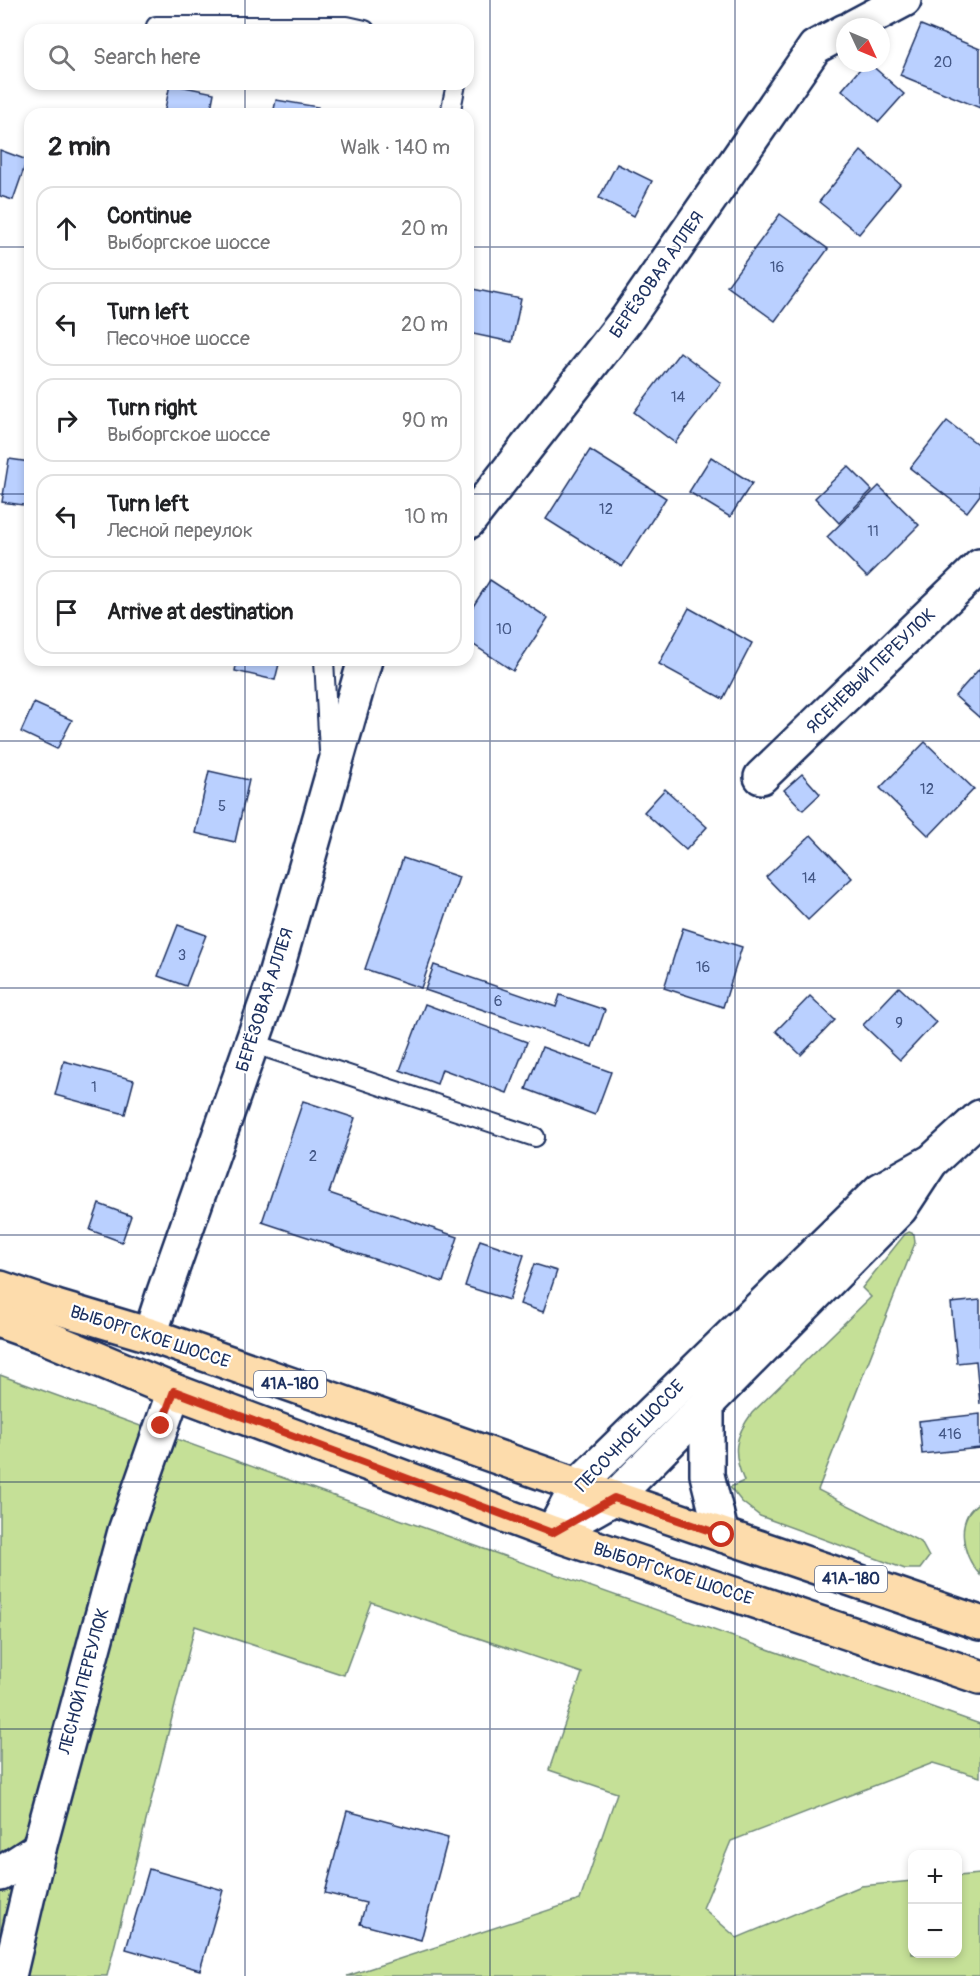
<!DOCTYPE html>
<meta charset="utf-8">
<style>
:root{--surface:#fff;--page:#f6f6f6;--text:#202124;--muted:#757577;--line:#e0e0e0}
body{margin:0;font-family:Pangolin,sans-serif;background:var(--page);color:var(--text)}
.controls{position:absolute;right:18px;bottom:18px;display:grid;overflow:hidden;border-radius:12px;box-shadow:0 3px 9px #0003}
.controls button{width:54px;height:54px;display:grid;place-items:center;padding:0;border:0;border-bottom:2px solid var(--line);background:var(--surface);color:var(--text);font:30px sans-serif}
.compass{position:absolute;left:836px;top:18px;width:54px;height:54px;border-radius:50%;background:var(--surface);box-shadow:0 3px 9px #0003;rotate:134deg}
.stop{position:absolute;width:18px;height:18px;margin:-14px;border:4px solid #c8321e;border-radius:50%;background:#fff}
.stop.end{background:#c8321e;border-color:#fff;box-shadow:0 2px 6px #0008}
.list{margin:0;padding:0;list-style:none}
h2{display:flex;justify-content:space-between;align-items:center;height:78px;margin:0;padding:0 24px;font-size:26px}
h2 small{font-size:20px;font-weight:400;color:var(--muted)}
.list li{display:grid;grid-template-columns:39px 1fr auto;gap:18px;align-items:center;box-sizing:border-box;height:84px;margin:0 12px 12px;padding:0 12px;border:2px solid var(--line);border-radius:18px}
.list b{display:block;font-size:22px;white-space:nowrap}
.list p{margin:0;font-size:20px;white-space:nowrap;color:var(--muted)}
.list em{font-size:20px;font-style:normal;color:var(--muted)}
.icon{flex:none;width:33px;height:33px;fill:none;stroke:currentColor;stroke-width:2;stroke-linecap:round;stroke-linejoin:round}
.map{position:relative;flex:none;width:980px;height:1976px;overflow:hidden}
.search{position:absolute;background:var(--surface);box-shadow:0 3px 9px #0003;left:24px;top:24px;width:450px;height:66px;display:flex;align-items:center;gap:15px;box-sizing:border-box;padding:0 21px;border-radius:18px;color:var(--muted);font-size:22px}
.panel{position:absolute;background:var(--surface);box-shadow:0 3px 9px #0003;left:24px;top:108px;width:450px;height:558px;border-radius:18px}
.map>svg:first-child{display:block}
.green{fill:#c5e097;stroke:#70887a;stroke-width:1.5}
.building{fill:#bad0ff;stroke:#1b2f5e;stroke-width:1.5}
.lines{fill:none;stroke-linecap:round;stroke-linejoin:round}
.lane-casing{stroke:#1b2f5e;stroke-width:22}
.street-casing{stroke:#1b2f5e;stroke-width:38}
.secondary-casing{stroke:#1b2f5e;stroke-width:38}
.primary-casing{stroke:#1b2f5e;stroke-width:38}
.lane{stroke:#fff;stroke-width:18}
.street{stroke:#fff;stroke-width:33}
.secondary{stroke:#fff;stroke-width:33}
.primary{stroke:#fddcac;stroke-width:33}
.route{stroke:#c8321e;stroke-width:8}
.grid{fill:none;stroke:#1b2f5e;stroke-width:1.5;stroke-opacity:0.55}
.labels{text-anchor:middle;dominant-baseline:central;stroke-width:4.5;stroke-linejoin:round;paint-order:stroke}
.number-label{font-size:15px;fill:#435786}
.shield{fill:#fff;stroke:#5f6d8e;stroke-width:1.5}
.shield-label{font-size:16px;font-weight:bold;fill:#1b2f5e}
.street-label{font-size:18px;fill:#1b2f5e;stroke:#fff}
</style>
<div class="map">
<svg width="980" height="1976" viewBox="0 0 980 1976">
<rect width="100%" height="100%" fill="#fff"/>
<filter id="ink" filterUnits="userSpaceOnUse"><feTurbulence type="fractalNoise" baseFrequency=".0167" numOctaves="2"/><feDisplacementMap in="SourceGraphic" scale="12" xChannelSelector="R" yChannelSelector="G"/><feConvolveMatrix kernelMatrix="1 2 1 2 8 2 1 2 1" color-interpolation-filters="sRGB"/></filter>
<g filter="url(#ink)">
<g class="green">
<path d="M909,1232L914,1234L915,1243L818,1490L921,1542L929,1557L920,1569H905L760,1516L742,1502L730,1487L744,1481C732,1453 734,1437 752,1413L871,1297L862,1288L905,1234Z"/>
<polygon points="0,1375 300,1484 980,1724 980,1777 933,1763 731,1841 703,1908 737,1938 861,1886 912,1881 912,1954 958,1954 958,1876 980,1874 980,1976 347,1976 580,1900 617,1793 549,1770 582,1673 371,1602 344,1675 195,1626 107,1976 0,1976"/>
<path d="M980,1502V1575C962,1555 954,1518 980,1502Z"/>
</g>
<g class="building">
<polygon points="921,25 980,49 980,108 900,75"/>
<polygon points="865,63 869,63 904,94 879,122 842,90"/>
<polygon points="170,84 214,93 210,114 164,114"/>
<polygon points="276,100 318,107 317,114 273,114"/>
<polygon points="0,150 27,160 13,200 0,196"/>
<polygon points="861,151 900,184 859,234 819,202"/>
<polygon points="617,164 652,181 634,216 599,198"/>
<polygon points="780,214 828,249 775,321 727,286"/>
<polygon points="468,288 521,299 512,342 468,333"/>
<polygon points="680,352 721,383 675,443 634,412"/>
<polygon points="947,421 980,446 980,495 967,512 910,468"/>
<polygon points="590,450 666,498 622,567 546,519"/>
<polygon points="711,457 752,483 730,517 689,492"/>
<polygon points="9,459 30,462 30,506 2,502"/>
<polygon points="848,466 872,490 839,523 815,498"/>
<polygon points="879,486 919,525 867,577 827,537"/>
<polygon points="490,580 548,618 513,671 468,641 468,614"/>
<polygon points="689,608 752,643 723,699 659,664"/>
<polygon points="237,660 280,660 275,680 235,671"/>
<polygon points="980,668 980,718 955,696"/>
<polygon points="34,703 72,720 57,749 21,732"/>
<polygon points="925,742 974,789 929,836 880,788"/>
<polygon points="209,771 249,780 235,842 195,833"/>
<polygon points="802,774 820,794 803,810 784,790"/>
<polygon points="665,789 707,827 686,850 644,812"/>
<polygon points="811,835 852,878 808,920 766,877"/>
<polygon points="403,858 459,877 421,988 365,969"/>
<polygon points="178,925 206,935 186,986 158,976"/>
<polygon points="683,928 742,947 723,1007 664,988"/>
<polygon points="434,965 556,1007 560,995 605,1010 592,1047 425,990"/>
<polygon points="899,987 936,1022 900,1060 863,1025"/>
<polygon points="810,996 835,1020 801,1055 776,1031"/>
<polygon points="425,1004 527,1042 507,1093 442,1069 437,1084 400,1070"/>
<polygon points="542,1047 611,1072 595,1115 526,1089"/>
<polygon points="64,1061 134,1080 125,1114 55,1095"/>
<polygon points="303,1101 355,1118 329,1193 458,1237 443,1282 262,1222"/>
<polygon points="99,1204 131,1216 122,1242 90,1230"/>
<polygon points="480,1240 524,1255 509,1300 465,1286"/>
<polygon points="534,1264 557,1271 543,1312 520,1304"/>
<polygon points="980,1300 980,1404 976,1361 957,1363 951,1303"/>
<polygon points="980,1414 980,1448 922,1454 919,1421"/>
<polygon points="347,1811 448,1838 421,1940 360,1924 366,1903 325,1893"/>
<polygon points="149,1869 223,1890 200,1970 126,1949"/>
</g>
<g class="lines">
<g class="lane-casing">
<g id="lane">
<polyline points="156,26 347,26 365,30"/>
<polyline points="450,114 456,84"/>
<polyline points="324,660 329,751"/>
<polyline points="252,1043 535,1137"/>
</g>
</g>
<g class="street-casing">
<g id="street">
<polyline points="853,27 904,0"/>
<polyline points="468,522 627,319 815,47 845,31"/>
<polyline points="761,777 980,566"/>
<polyline points="150,1335 164,1292 271,989 365,660"/>
<polyline points="0,1874 39,1849"/>
<polyline points="9,1976 39,1849 125,1531 174,1391"/>
</g>
</g>
<g class="secondary-casing">
<g id="secondary">
<polyline points="707,1406 707,1475 722,1535"/>
<polyline points="552,1533 578,1485 880,1190 932,1161 980,1117"/>
<polyline points="552,1533 614,1498 900,1209 929,1165"/>
</g>
</g>
<g class="primary-casing">
<g id="primary">
<polyline points="0,1288 56,1307 150,1335 614,1498 980,1623"/>
<polyline points="0,1321 45,1337 174,1391 552,1533 980,1677"/>
</g>
</g>
<use href="#lane" class="lane"/>
<use href="#street" class="street"/>
<use href="#secondary" class="secondary"/>
<use href="#primary" class="primary"/>
</g>
</g>
<g class="lines" filter="url(#ink)">
<polyline class="route" points="161,1426 174,1391 552,1533 614,1498 722,1535"/>
</g>
<path class="grid" d="M245,0V30M490,0V1976M735,0V1976M245,84V114M0,247H30M468,247H980M0,494H30M468,494H980M245,660V1976M0,741H980M0,988H980M0,1235H980M0,1482H980M0,1729H980"/>
<g class="labels">
<g class="number-label">
<text x="943" y="62">20</text>
<text x="777" y="267">16</text>
<text x="678" y="397">14</text>
<text x="606" y="509">12</text>
<text x="873" y="531">11</text>
<text x="504" y="629">10</text>
<text x="927" y="789">12</text>
<text x="222" y="806">5</text>
<text x="809" y="878">14</text>
<text x="182" y="955">3</text>
<text x="703" y="967">16</text>
<text x="498" y="1001">6</text>
<text x="899" y="1023">9</text>
<text x="94" y="1087">1</text>
<text x="313" y="1156">2</text>
<text x="950" y="1434">416</text>
</g>
<g class="shield">
<rect x="254" y="1371" width="72" height="26" rx="4.5"/>
<rect x="815" y="1566" width="72" height="26" rx="4.5"/>
</g>
<g class="shield-label">
<text x="290" y="1384">41А-180</text>
<text x="851" y="1579">41А-180</text>
</g>
<g class="street-label">
<text transform="translate(657 275) rotate(-55)">БЕРЁЗОВАЯ АЛЛЕЯ</text>
<text transform="translate(871 671) rotate(-44)">ЯСЕНЕВЫЙ ПЕРЕУЛОК</text>
<text transform="translate(265 1000) rotate(-72)">БЕРЁЗОВАЯ АЛЛЕЯ</text>
<text transform="translate(150 1337) rotate(18)">ВЫБОРГСКОЕ ШОССЕ</text>
<text transform="translate(630 1436) rotate(-46)">ПЕСОЧНОЕ ШОССЕ</text>
<text transform="translate(673 1574) rotate(18)">ВЫБОРГСКОЕ ШОССЕ</text>
<text transform="translate(84 1681) rotate(-75)">ЛЕСНОЙ ПЕРЕУЛОК</text>
</g>
</g>
</svg>
<div class="controls">
<button>+</button>
<button>−</button>
</div>
<svg class="compass" viewBox="-18 -18 36 36"><path d="M0-13l5 13h-10z" fill="#e53935"/><path d="M0 13l5-13h-10z" fill="#757577"/></svg>
<div class="stop" style="left:722px;top:1535px"></div>
<div class="stop end" style="left:161px;top:1426px"></div>
<div class="search"><svg class="icon" aria-label="search" viewBox="0 0 24 24"><circle cx="10" cy="10" r="6"/><path d="M15 15l6 6"/></svg>Search here</div>
<section class="panel">
<h2>2 min<small>Walk · 140 m</small></h2>
<ul class="list">
<li><svg class="icon" aria-label="ahead" viewBox="0 0 24 24"><path d="M12 20V5M6 11l6-6 6 6"/></svg><div><b>Continue</b><p>Выборгское шоссе</p></div><em>20 m</em></li>
<li><svg class="icon" aria-label="left" viewBox="0 0 24 24"><path d="M17 20v-9H6M10 6l-5 5 5 5"/></svg><div><b>Turn left</b><p>Песочное шоссе</p></div><em>20 m</em></li>
<li><svg class="icon" aria-label="right" viewBox="0 0 24 24"><path d="M7 20v-9h11M14 6l5 5-5 5"/></svg><div><b>Turn right</b><p>Выборгское шоссе</p></div><em>90 m</em></li>
<li><svg class="icon" aria-label="left" viewBox="0 0 24 24"><path d="M17 20v-9H6M10 6l-5 5 5 5"/></svg><div><b>Turn left</b><p>Лесной переулок</p></div><em>10 m</em></li>
<li><svg class="icon" aria-label="arrive" viewBox="0 0 24 24"><path d="M6 21V4h12l-3 4 3 4H6"/></svg><div><b>Arrive at destination</b></div></li>
</ul>
</section>
</div>
